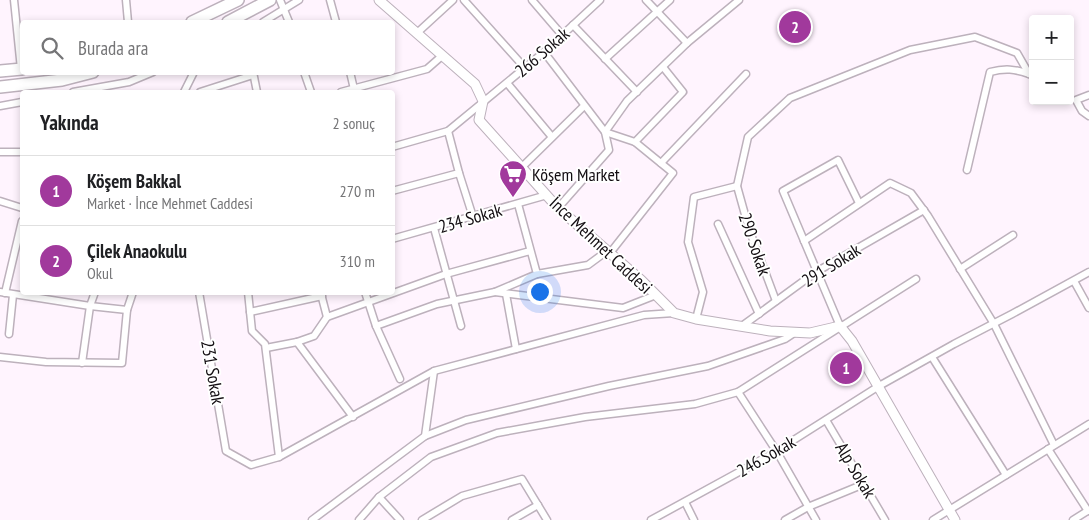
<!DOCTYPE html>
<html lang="tr">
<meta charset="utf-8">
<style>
:root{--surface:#fff;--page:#f6f6f6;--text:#202124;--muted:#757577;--line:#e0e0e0;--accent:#a1399c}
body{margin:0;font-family:"PT Sans Narrow",sans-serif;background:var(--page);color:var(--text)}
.controls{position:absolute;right:15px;top:15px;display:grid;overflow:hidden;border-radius:5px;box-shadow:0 2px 8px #0003}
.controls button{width:45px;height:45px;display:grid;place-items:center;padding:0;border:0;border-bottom:1px solid var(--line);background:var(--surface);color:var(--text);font:25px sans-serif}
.you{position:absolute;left:539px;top:291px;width:18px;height:18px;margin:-12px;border:4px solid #fff;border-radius:50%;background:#1a73e8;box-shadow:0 0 0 8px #1a73e833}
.badge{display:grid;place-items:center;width:32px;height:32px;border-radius:50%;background:var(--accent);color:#fff;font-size:16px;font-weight:700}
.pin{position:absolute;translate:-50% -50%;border:2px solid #fff;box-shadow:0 1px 5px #0006}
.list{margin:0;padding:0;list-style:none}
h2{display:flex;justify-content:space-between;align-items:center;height:65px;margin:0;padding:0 20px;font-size:21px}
h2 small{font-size:16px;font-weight:400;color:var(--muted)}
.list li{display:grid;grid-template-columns:32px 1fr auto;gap:15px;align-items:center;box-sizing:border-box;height:70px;padding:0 20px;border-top:1px solid var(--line)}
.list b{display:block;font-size:19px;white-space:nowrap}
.list p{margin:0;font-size:16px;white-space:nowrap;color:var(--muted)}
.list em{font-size:16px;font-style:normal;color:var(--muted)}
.icon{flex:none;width:28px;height:28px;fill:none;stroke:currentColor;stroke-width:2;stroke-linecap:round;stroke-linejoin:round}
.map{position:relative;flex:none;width:1089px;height:520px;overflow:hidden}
.search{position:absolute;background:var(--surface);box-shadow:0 2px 8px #0003;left:20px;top:20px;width:375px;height:55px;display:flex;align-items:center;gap:12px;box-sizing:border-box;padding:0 18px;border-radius:5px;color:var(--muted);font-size:19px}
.panel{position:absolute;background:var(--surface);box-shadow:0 2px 8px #0003;left:20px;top:90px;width:375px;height:205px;border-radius:5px}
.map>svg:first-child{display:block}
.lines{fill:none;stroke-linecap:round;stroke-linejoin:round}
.street-casing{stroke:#bdb1bc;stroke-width:9}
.secondary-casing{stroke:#bdb1bc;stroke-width:11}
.highway-casing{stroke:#bdb1bc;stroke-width:14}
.street{stroke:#fff;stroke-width:6}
.secondary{stroke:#fff;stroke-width:9}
.highway{stroke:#fff;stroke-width:11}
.labels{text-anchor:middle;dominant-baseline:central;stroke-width:4;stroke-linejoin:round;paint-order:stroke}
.street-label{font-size:18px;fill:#130e12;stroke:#fff}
.poi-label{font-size:18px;fill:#130e12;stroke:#fff;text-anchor:start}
</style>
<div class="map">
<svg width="1089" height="520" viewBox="0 0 1089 520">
<rect width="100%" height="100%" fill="#fff4fe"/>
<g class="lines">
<g class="street-casing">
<g id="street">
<polyline points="14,0 21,69"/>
<polyline points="126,0 128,22"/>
<polyline points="280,0 289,22"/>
<polyline points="330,0 336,22"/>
<polyline points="464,0 525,68"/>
<polyline points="532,0 562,35"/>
<polyline points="646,0 687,43"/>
<polyline points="263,22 299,0"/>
<polyline points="573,25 637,92"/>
<polyline points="417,33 453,0"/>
<polyline points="544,52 605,132 635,142 673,173 610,253"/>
<polyline points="605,59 670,0"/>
<polyline points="253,72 257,92"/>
<polyline points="304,72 311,92"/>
<polyline points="350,72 354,89"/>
<polyline points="507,83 552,137"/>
<polyline points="73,92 129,82 153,72"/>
<polyline points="184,92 194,72"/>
<polyline points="200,92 253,75"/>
<polyline points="341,92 427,69 443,55"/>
<polyline points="1089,95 1076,100 1082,111 1089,116"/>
<polyline points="0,106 22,102"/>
<polyline points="635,142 683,92 663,67"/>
<polyline points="392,147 448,131 544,52 600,0"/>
<polyline points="0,152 22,152"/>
<polyline points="661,163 746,74"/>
<polyline points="522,167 584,106"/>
<path d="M967,170L990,72C1005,68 1015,69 1029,74"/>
<polyline points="459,173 473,217"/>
<polyline points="392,191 459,173 448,131"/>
<polyline points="0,201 22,208"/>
<polyline points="518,204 537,274 495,292 623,308 656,295"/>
<polyline points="558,208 609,150 605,132 627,101 687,43 739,0"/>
<polyline points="718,224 759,314"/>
<polyline points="434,228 461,326"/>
<polyline points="392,239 547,195"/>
<polyline points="804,241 890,183 911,193 928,216 994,324 1054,445"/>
<polyline points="960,269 1013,235"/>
<polyline points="537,274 588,265 607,251"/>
<polyline points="1074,281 1089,308"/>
<polyline points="0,292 90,306 127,310"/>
<polyline points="199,292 226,451 251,465 279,457 434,371 644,315 674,313"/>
<polyline points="248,292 252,331 265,344 279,457"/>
<polyline points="365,292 376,326 400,379"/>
<polyline points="5,293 22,221"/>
<polyline points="321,294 327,317"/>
<polyline points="506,294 516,349"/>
<polyline points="776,301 749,229 737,186 748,137 790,98 910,50 975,37 1017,53 1029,74"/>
<polyline points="250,312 322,296"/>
<polyline points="696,319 703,292 688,242 694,197 737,186"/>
<polyline points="376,326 437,304 495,292"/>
<polyline points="742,326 816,272 924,210"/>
<polyline points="840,326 783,191 838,160 859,203"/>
<polyline points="9,334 13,295"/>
<polyline points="266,348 297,342"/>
<polyline points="0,357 46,362 122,363 127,310 133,292"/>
<polyline points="932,357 1006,475"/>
<polyline points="82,363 90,306 95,292"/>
<polyline points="738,392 777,452 816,520"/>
<polyline points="353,417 297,342 314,336 327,317 446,274 530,251"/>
<polyline points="826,420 885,520"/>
<polyline points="425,436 466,420 609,386 708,366 785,339 794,333"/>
<polyline points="1048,449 1088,511"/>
<polyline points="379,497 400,520"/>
<polyline points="685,502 694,520"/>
<polyline points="312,520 425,436 434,371"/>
<polyline points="359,520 379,497 431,457 497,433 585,417 695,404 738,392 916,279"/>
<polyline points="422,520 462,496 522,479 547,520"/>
<polyline points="512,520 538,505"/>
<polyline points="651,520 770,455 879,386 954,344 1012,314 1089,272"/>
<polyline points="785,520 808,507 864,484"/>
<polyline points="933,520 1089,424"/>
<polyline points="1073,520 1089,510"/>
</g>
</g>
<g class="secondary-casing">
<polyline id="secondary" points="379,0 475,84 483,101 479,120 558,208 641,280 674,313 696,319 770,331 810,333 840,326 852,341 955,520"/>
</g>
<g class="highway-casing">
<g id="highway">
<polyline points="192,22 238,0"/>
<polyline points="228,22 270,0"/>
<polyline points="0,71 22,69"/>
<polyline points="0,87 62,80 93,72"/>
</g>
</g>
<use href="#street" class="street"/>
<use href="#secondary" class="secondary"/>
<use href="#highway" class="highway"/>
</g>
<defs>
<g id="supermarket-pin" transform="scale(1.4375)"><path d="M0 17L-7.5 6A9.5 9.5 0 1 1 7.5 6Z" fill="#a1399c" stroke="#fff"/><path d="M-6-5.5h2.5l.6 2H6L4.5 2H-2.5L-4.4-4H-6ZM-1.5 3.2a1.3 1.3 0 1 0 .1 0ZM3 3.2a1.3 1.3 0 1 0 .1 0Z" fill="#fff"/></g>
</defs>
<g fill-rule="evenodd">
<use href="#supermarket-pin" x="513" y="174"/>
</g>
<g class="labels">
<g class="street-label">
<text transform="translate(542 52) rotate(-41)">266 Sokak</text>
<text transform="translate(470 218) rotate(-16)">234 Sokak</text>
<text transform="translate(755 244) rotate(71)">290 Sokak</text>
<text transform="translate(601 245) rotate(43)">İnce Mehmet Caddesi</text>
<text transform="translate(831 265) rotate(-32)">291 Sokak</text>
<text transform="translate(213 372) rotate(80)">231 Sokak</text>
<text transform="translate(766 456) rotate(-30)">246.Sokak</text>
<text transform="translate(856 470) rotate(59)">Alp Sokak</text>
</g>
<g class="poi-label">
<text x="532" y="174">Köşem Market</text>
</g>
</g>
</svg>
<div class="controls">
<button>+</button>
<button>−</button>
</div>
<div class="you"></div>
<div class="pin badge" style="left:846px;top:368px">1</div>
<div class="pin badge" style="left:795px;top:27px">2</div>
<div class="search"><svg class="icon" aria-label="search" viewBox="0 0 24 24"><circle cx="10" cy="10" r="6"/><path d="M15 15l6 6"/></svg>Burada ara</div>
<section class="panel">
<h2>Yakında<small>2 sonuç</small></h2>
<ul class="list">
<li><span class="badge">1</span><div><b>Köşem Bakkal</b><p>Market · İnce Mehmet Caddesi</p></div><em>270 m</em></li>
<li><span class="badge">2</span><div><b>Çilek Anaokulu</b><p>Okul</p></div><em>310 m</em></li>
</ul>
</section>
</div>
